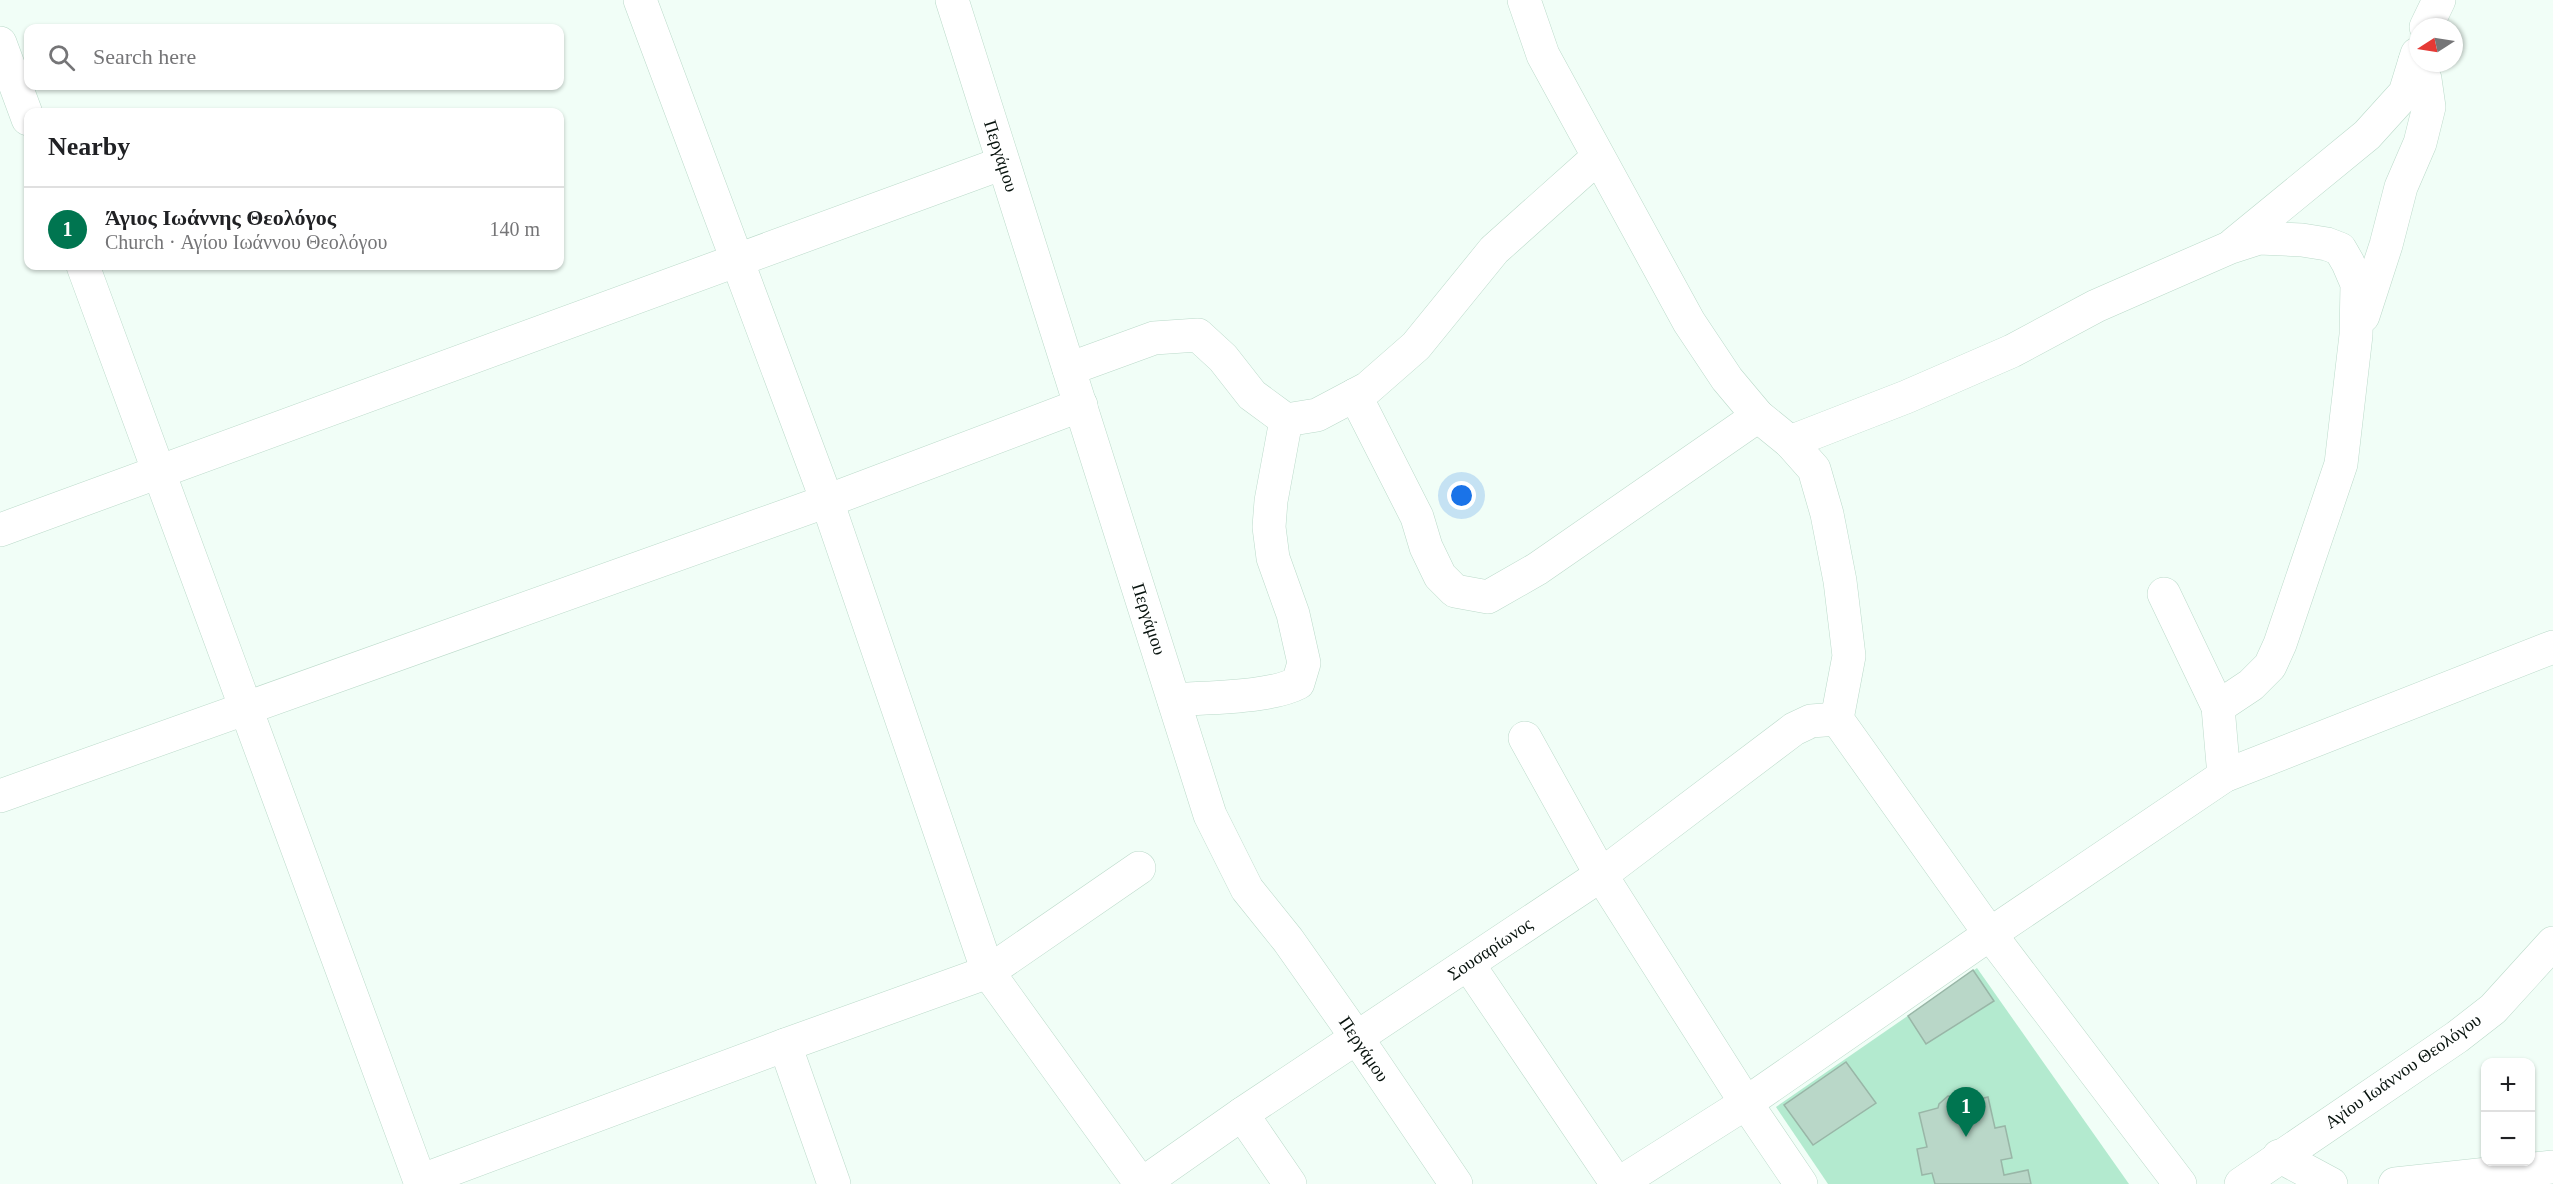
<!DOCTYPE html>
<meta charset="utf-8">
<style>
:root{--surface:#fff;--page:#f2f2f2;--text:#202124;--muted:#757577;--line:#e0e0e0;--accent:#007550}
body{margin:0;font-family:"Times New Roman",serif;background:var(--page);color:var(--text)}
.controls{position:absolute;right:18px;bottom:18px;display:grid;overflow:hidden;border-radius:12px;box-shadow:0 2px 4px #0004}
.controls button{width:54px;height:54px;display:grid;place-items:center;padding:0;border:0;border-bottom:2px solid var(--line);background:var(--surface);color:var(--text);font:30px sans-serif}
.compass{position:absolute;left:2409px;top:18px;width:54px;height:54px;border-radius:50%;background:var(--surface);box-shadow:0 2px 4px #0004;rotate:258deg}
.you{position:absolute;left:1462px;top:496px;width:21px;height:21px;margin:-15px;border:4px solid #fff;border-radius:50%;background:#1a73e8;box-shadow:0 0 0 9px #1a73e833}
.badge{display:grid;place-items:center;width:39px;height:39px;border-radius:50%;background:var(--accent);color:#fff;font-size:20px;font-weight:700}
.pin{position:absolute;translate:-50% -50px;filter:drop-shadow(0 2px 3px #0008)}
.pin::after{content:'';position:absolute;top:32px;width:21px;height:18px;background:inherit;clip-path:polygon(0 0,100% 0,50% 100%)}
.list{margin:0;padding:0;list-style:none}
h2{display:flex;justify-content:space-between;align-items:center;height:78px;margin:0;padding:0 24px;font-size:26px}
h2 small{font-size:20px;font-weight:400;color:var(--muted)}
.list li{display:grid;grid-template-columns:39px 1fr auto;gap:18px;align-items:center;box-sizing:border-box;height:84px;padding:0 24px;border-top:2px solid var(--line)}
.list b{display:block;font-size:22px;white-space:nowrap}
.list p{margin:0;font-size:20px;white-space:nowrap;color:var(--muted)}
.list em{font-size:20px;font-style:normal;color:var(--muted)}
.icon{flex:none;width:33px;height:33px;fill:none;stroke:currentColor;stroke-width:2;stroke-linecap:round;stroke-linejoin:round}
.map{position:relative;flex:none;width:2553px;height:1184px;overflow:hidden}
.search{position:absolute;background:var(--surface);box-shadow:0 2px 4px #0004;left:24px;top:24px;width:540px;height:66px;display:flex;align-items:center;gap:15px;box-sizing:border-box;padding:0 21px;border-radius:12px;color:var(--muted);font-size:22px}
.panel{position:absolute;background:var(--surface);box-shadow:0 2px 4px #0004;left:24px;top:108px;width:540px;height:162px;border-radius:12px}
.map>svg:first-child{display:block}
.green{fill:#b3eacf}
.building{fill:#b9d7c8;stroke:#99b6a7;stroke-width:1.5}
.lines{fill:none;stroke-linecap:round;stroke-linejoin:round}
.minor-casing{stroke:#bbdaca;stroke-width:34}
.minor{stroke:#fff;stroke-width:33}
.labels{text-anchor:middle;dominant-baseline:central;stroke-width:5;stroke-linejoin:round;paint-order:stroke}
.street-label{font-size:18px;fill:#08130e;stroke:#fff}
</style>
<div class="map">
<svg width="2553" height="1184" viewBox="0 0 2553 1184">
<rect width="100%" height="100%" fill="#f1fef7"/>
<polygon class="green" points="1977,968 2129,1184 1828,1184 1776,1107"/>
<g class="building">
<polygon points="1973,970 1994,1001 1926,1044 1908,1016"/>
<polygon points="1846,1062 1876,1103 1813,1145 1784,1105"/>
<polygon points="1948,1096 1957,1097 1965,1103 1988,1097 1995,1128 2005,1126 2012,1158 2001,1160 2004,1175 2028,1170 2031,1184 1935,1184 1932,1173 1922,1175 1917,1149 1927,1147 1919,1113 1938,1108 1939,1104"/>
</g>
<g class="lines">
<g class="minor-casing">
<g id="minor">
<polyline points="640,0 827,501 988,972 1141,1184"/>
<polyline points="952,0 1210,815 1247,889 1288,940 1357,1038 1456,1184"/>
<polyline points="1524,0 1543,55 1689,322 1727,379 1758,416 1790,442 1814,469 1827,514 1840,581 1849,656 1837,719 1990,934 2180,1184"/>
<polyline points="2426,27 2439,0"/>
<polyline points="0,43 28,119"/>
<polyline points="2234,244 2367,135 2405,93 2417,54"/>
<polyline points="83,266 421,1184"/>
<polyline points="2363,316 2386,245 2401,187 2420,143 2429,107 2425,79 2415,61"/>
<polyline points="1069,369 1154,338 1198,335 1223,358 1252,395 1286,420 1317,415 1368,388 1416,346 1494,250 1597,158"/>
<polyline points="1355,395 1417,517 1426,547 1440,576 1455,591 1488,597 1537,569 1758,416"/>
<polyline points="1790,442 1906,397 2012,351 2096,306 2231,247 2259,238 2302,240 2327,244 2340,249 2348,263 2357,284 2356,335 2341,464 2280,644 2270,666 2251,685 2218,707"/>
<polyline points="0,530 1003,163"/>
<polyline points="2164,594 2218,707 2224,776"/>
<path d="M1174,700C1209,697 1269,698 1298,683L1304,663L1293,614L1273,558L1269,527L1271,501L1286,420"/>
<polyline points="1525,738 1601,875 1746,1103 1801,1184"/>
<polyline points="0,796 827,501 1081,405"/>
<polyline points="1468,964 1617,1184"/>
<polyline points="785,1045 834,1184"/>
<polyline points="1242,1114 1290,1184"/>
<polyline points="2279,1156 2331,1184"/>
<polyline points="420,1181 785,1045 988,972 1139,868"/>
<polyline points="1142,1184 1242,1114 1601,875 1794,729 1811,721 1837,719"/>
<polyline points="1618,1184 1746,1103 1990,934 2224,776 2553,647"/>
<polyline points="2241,1184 2457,1037 2493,1009 2553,943"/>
<polyline points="2395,1184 2553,1167"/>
</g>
</g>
<use href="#minor" class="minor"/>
</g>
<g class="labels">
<g class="street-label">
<text transform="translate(1001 156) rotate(72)">Περγάμου</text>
<text transform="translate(1149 619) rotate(72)">Περγάμου</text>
<text transform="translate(1490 949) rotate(-34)">Σουσαρίωνος</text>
<text transform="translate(1364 1049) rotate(56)">Περγάμου</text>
<text transform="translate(2403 1071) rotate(-35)">Αγίου Ιωάννου Θεολόγου</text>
</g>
</g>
</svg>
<div class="controls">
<button>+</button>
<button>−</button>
</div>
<svg class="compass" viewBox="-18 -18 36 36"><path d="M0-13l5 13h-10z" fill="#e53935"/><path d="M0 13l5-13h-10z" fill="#757577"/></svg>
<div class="you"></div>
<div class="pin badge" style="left:1966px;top:1137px">1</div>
<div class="search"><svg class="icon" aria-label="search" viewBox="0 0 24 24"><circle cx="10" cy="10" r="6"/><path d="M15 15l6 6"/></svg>Search here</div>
<section class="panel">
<h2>Nearby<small></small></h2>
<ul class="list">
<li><span class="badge">1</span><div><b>Άγιος Ιωάννης Θεολόγος</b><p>Church · Αγίου Ιωάννου Θεολόγου</p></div><em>140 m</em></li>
</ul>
</section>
</div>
